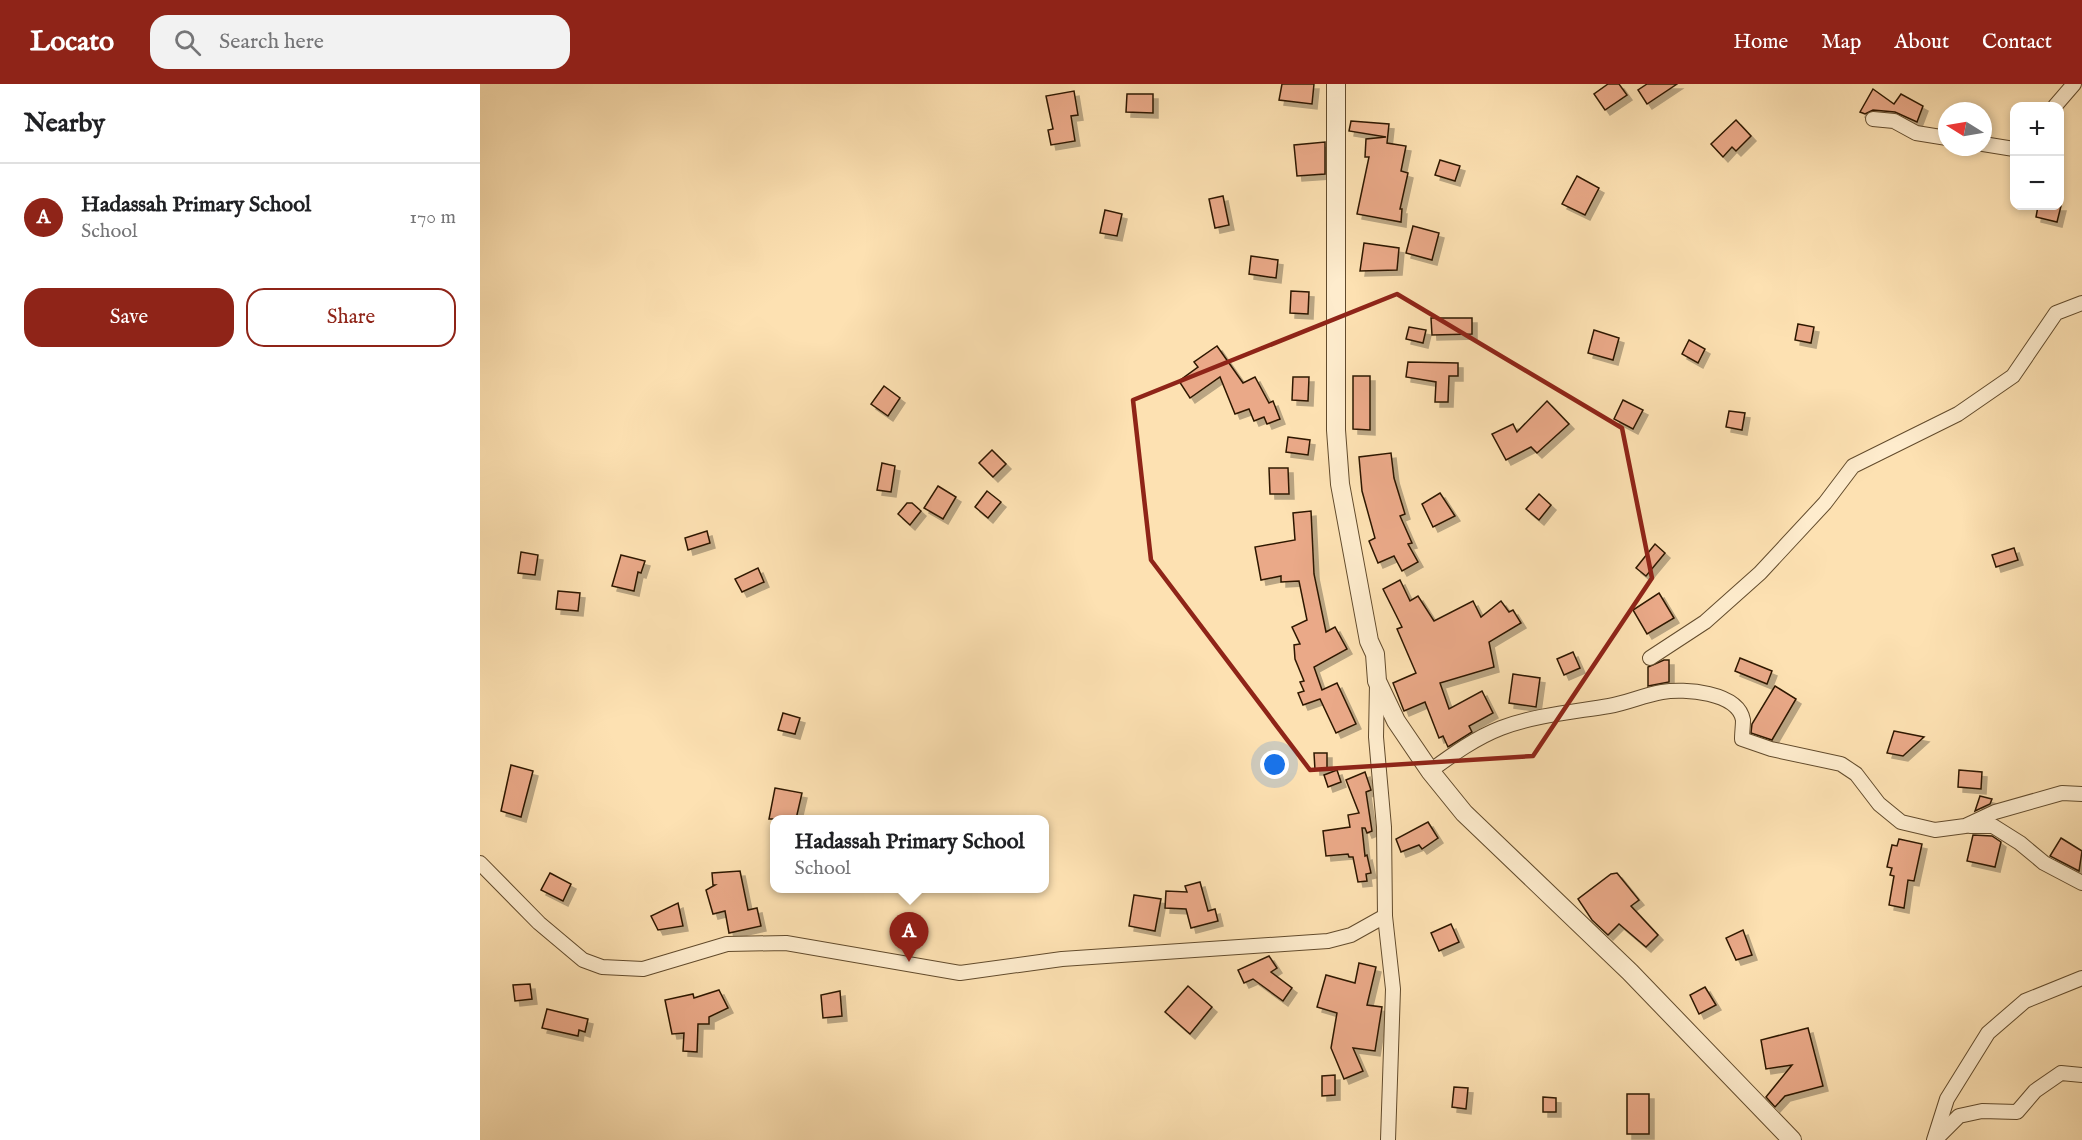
<!DOCTYPE html>
<meta charset="utf-8">
<style>
:root{--surface:#fff;--page:#f2f2f2;--text:#202124;--muted:#757577;--line:#e0e0e0;--accent:#8f2418}
body{margin:0;font-family:"IM FELL English",serif;background:var(--page);color:var(--text)}
.controls{position:absolute;right:18px;top:18px;display:grid;overflow:hidden;border-radius:12px;box-shadow:0 3px 9px #0003}
.controls button{width:54px;height:54px;display:grid;place-items:center;padding:0;border:0;border-bottom:2px solid var(--line);background:var(--surface);color:var(--text);font:30px sans-serif}
.compass{position:absolute;left:1458px;top:18px;width:54px;height:54px;border-radius:50%;background:var(--surface);box-shadow:0 3px 9px #0003;rotate:281deg}
.you{position:absolute;left:795px;top:681px;width:21px;height:21px;margin:-15px;border:4px solid #fff;border-radius:50%;background:#1a73e8;box-shadow:0 0 0 9px #1a73e833}
.badge{display:grid;place-items:center;width:39px;height:39px;border-radius:50%;background:var(--accent);color:#fff;font-size:20px;font-weight:700}
.pin{position:absolute;translate:-50% -50px;filter:drop-shadow(0 2px 3px #0008)}
.pin::after{content:'';position:absolute;top:32px;width:21px;height:18px;background:inherit;clip-path:polygon(0 0,100% 0,50% 100%)}
.popup{position:absolute;left:290px;top:731px;width:279px;height:78px;box-sizing:border-box;display:grid;place-content:center;border-radius:12px;background:var(--surface);filter:drop-shadow(0 2px 4px #0005);font-size:20px;white-space:nowrap;color:var(--muted)}
.popup b{font-size:22px;color:var(--text)}
.popup::after{content:'';position:absolute;left:50%;top:100%;margin-left:-12px;border:12px solid transparent;border-top-color:var(--surface)}
.list{margin:0;padding:0;list-style:none}
h2{display:flex;justify-content:space-between;align-items:center;height:78px;margin:0;padding:0 24px;font-size:26px}
h2 small{font-size:20px;font-weight:400;color:var(--muted)}
.list li{display:grid;grid-template-columns:39px 1fr auto;gap:18px;align-items:center;box-sizing:border-box;height:108px;padding:0 24px;border-top:2px solid var(--line)}
.list b{display:block;font-size:22px;white-space:nowrap}
.list p{margin:0;font-size:20px;white-space:nowrap;color:var(--muted)}
.list em{font-size:20px;font-style:normal;color:var(--muted)}
.actions{display:flex;gap:12px;padding:18px 24px}
.actions a{flex:1;padding:14px 0;border:2px solid var(--accent);border-radius:18px;text-align:center;font-size:21px;color:var(--accent)}
.actions .main{background:var(--accent);color:#fff}
.icon{flex:none;width:33px;height:33px;fill:none;stroke:currentColor;stroke-width:2;stroke-linecap:round;stroke-linejoin:round}
.map{position:relative;flex:none;width:1602px;height:1056px;overflow:hidden}
header{display:flex;align-items:center;gap:36px;box-sizing:border-box;height:84px;padding:0 30px;background:var(--accent);color:#fff}
header strong{font-size:28px}
nav{display:flex;gap:33px;margin-inline-start:auto;font-size:21px}
.search{width:420px;height:54px;background:var(--page);display:flex;align-items:center;gap:15px;box-sizing:border-box;padding:0 21px;border-radius:18px;color:var(--muted);font-size:22px}
main{display:flex}
aside{flex:1;background:var(--surface)}
.map>svg:first-child{display:block}
.building{fill:#eaa988;stroke:#2e1900;stroke-width:1.5;filter:url(#shadow)}
.lines{fill:none;stroke-linecap:round;stroke-linejoin:round}
.minor-casing{stroke:#624b2c;stroke-width:16}
.tertiary-casing{stroke:#624b2c;stroke-width:20}
.minor{stroke:#feeccd;stroke-width:14}
.tertiary{stroke:#feeccd;stroke-width:18}
.marked{fill:none;stroke:#8f2418;stroke-width:4.5;stroke-linejoin:round}
</style>
<header>
<strong>Locato</strong>
<div class="search"><svg class="icon" aria-label="search" viewBox="0 0 24 24"><circle cx="10" cy="10" r="6"/><path d="M15 15l6 6"/></svg>Search here</div>
<nav><a>Home</a><a>Map</a><a>About</a><a>Contact</a></nav>
</header>
<main>
<aside>
<h2>Nearby<small></small></h2>
<ul class="list">
<li><span class="badge">A</span><div><b>Hadassah Primary School</b><p>School</p></div><em>170 m</em></li>
</ul>
<div class="actions"><a class="main">Save</a><a>Share</a></div>
</aside>
<div class="map">
<svg width="1602" height="1056" viewBox="0 0 1602 1056">
<defs>
<filter id="shadow"><feDropShadow dx="5" dy="5" stdDeviation="0" flood-color="#0004"/></filter>
</defs>
<rect width="100%" height="100%" fill="#fde1b2"/>
<filter id="stains"><feTurbulence type="fractalNoise" baseFrequency=".00333" numOctaves="4"/><feColorMatrix values="0 0 0 0 .2 0 0 0 0 .09 0 0 0 0 .02 0 0 0 .5 -.17"/></filter>
<radialGradient id="worn" r=".72"><stop offset=".6" stop-color="#630" stop-opacity="0"/><stop offset="1" stop-color="#630" stop-opacity=".3"/></radialGradient>
<g class="building">
<polygon points="802,0 834,0 832,20 799,16"/>
<polygon points="1128,0 1139,0 1147,11 1125,26 1114,10"/>
<polygon points="1167,0 1197,0 1167,20 1158,6"/>
<polygon points="1393,5 1414,20 1421,10 1443,22 1437,38 1415,28 1393,26 1385,30 1380,28"/>
<polygon points="594,7 598,31 591,32 595,57 571,61 568,46 573,45 566,12"/>
<polygon points="647,10 673,10 673,29 646,28"/>
<polygon points="1256,36 1271,52 1256,67 1252,63 1243,73 1231,60"/>
<polygon points="871,37 909,40 907,59 926,62 921,87 928,89 920,125 922,125 921,138 877,130 889,73 885,73 886,55 906,53 869,47"/>
<polygon points="845,58 845,90 817,92 814,61"/>
<polygon points="960,76 980,82 975,97 955,91"/>
<polygon points="1097,92 1119,104 1105,131 1082,120"/>
<polygon points="743,112 749,141 735,144 729,115"/>
<polygon points="1558,122 1581,122 1577,138 1556,133"/>
<polygon points="625,126 642,130 637,152 620,149"/>
<polygon points="933,142 959,149 952,176 926,169"/>
<polygon points="884,159 919,164 917,186 880,187"/>
<polygon points="771,172 798,176 796,194 769,190"/>
<polygon points="811,207 829,208 828,230 810,229"/>
<polygon points="951,234 992,234 992,250 952,251"/>
<polygon points="1318,240 1334,243 1331,259 1315,256"/>
<polygon points="929,243 946,246 943,259 926,255"/>
<polygon points="1114,246 1139,254 1133,276 1108,269"/>
<polygon points="1209,256 1225,265 1218,279 1202,270"/>
<polygon points="737,262 763,299 775,293 789,319 793,317 800,335 787,340 784,333 774,337 769,325 755,330 740,293 710,314 699,297 718,283 714,278"/>
<polygon points="928,278 978,279 978,292 969,292 968,318 955,318 956,298 926,293"/>
<polygon points="873,292 890,292 890,346 873,345"/>
<polygon points="813,293 829,293 828,317 812,316"/>
<polygon points="404,302 420,314 408,332 391,320"/>
<polygon points="1143,316 1163,326 1153,345 1134,335"/>
<polygon points="1067,317 1089,340 1057,369 1051,363 1026,376 1012,350 1033,340 1037,348"/>
<polygon points="1249,327 1265,329 1262,346 1246,343"/>
<polygon points="808,353 830,356 828,371 806,368"/>
<polygon points="512,366 526,380 513,393 499,379"/>
<polygon points="911,369 914,394 925,430 920,432 932,459 928,460 938,478 922,487 914,472 898,479 889,457 895,454 882,407 879,373"/>
<polygon points="402,379 415,382 411,408 397,406"/>
<polygon points="789,384 808,384 809,410 790,410"/>
<polygon points="458,402 476,413 463,435 444,424"/>
<polygon points="507,407 521,418 508,434 495,423"/>
<polygon points="960,409 975,432 953,443 942,420"/>
<polygon points="1059,410 1071,421 1059,436 1046,425"/>
<polygon points="427,419 432,419 441,427 430,441 418,430"/>
<polygon points="831,427 834,490 846,548 855,543 867,565 834,583 842,606 857,599 876,640 856,649 840,615 823,621 818,609 824,607 820,598 824,597 815,575 814,561 820,560 812,543 827,536 819,497 801,498 801,492 781,496 775,463 815,456 813,429"/>
<polygon points="227,447 230,459 208,466 205,454"/>
<polygon points="1175,460 1185,469 1166,492 1156,484"/>
<polygon points="1534,464 1538,476 1516,483 1512,471"/>
<polygon points="41,468 58,471 55,491 38,489"/>
<polygon points="141,471 165,477 161,489 158,488 154,507 132,502"/>
<polygon points="278,484 284,498 262,508 255,495"/>
<polygon points="920,496 930,517 938,512 954,537 993,517 1001,533 1021,517 1029,528 1033,526 1041,539 1009,558 1014,583 960,599 969,625 1002,607 1013,629 989,642 992,648 968,663 963,652 959,654 945,618 924,627 913,599 936,589 917,545 922,543 903,505"/>
<polygon points="78,507 100,509 98,527 76,525"/>
<polygon points="1179,509 1194,534 1167,550 1153,526"/>
<polygon points="1093,568 1100,584 1084,591 1077,575"/>
<polygon points="1260,574 1292,587 1287,600 1255,587"/>
<polygon points="1184,576 1189,576 1189,598 1168,602 1168,583"/>
<polygon points="1033,590 1060,594 1056,623 1029,619"/>
<polygon points="1295,602 1316,615 1292,656 1271,649 1272,640"/>
<polygon points="303,629 320,634 315,650 298,646"/>
<polygon points="1414,647 1444,653 1423,672 1407,669"/>
<polygon points="834,669 847,669 847,686 835,686"/>
<polygon points="31,681 53,687 41,733 21,727"/>
<polygon points="857,686 861,698 848,703 844,691"/>
<polygon points="1479,686 1502,688 1501,705 1478,703"/>
<polygon points="885,688 891,706 886,708 892,747 887,749 885,744 882,744 885,772 887,771 891,789 886,790 887,797 878,798 873,773 869,773 868,770 846,772 843,747 870,743 868,731 879,729 866,696"/>
<polygon points="295,704 322,709 316,735 289,735"/>
<polygon points="1500,712 1512,715 1510,720 1495,727"/>
<polygon points="948,738 958,754 942,765 939,761 921,768 916,755"/>
<polygon points="1493,751 1512,752 1521,758 1515,783 1487,777"/>
<polygon points="1581,754 1602,767 1599,787 1570,772"/>
<polygon points="1419,755 1442,760 1434,797 1428,796 1424,824 1409,821 1414,792 1410,791 1412,784 1407,783 1412,761 1417,762"/>
<polygon points="260,787 268,826 277,824 281,842 249,849 245,827 233,830 226,806 235,801 233,801 232,789"/>
<polygon points="70,789 91,800 83,817 61,806"/>
<polygon points="1137,789 1159,816 1151,822 1178,851 1166,863 1139,840 1128,851 1112,836 1098,815 1131,790"/>
<polygon points="720,798 728,827 735,825 738,837 711,844 706,825 685,824 686,807 707,808 705,802"/>
<polygon points="654,811 681,815 675,847 649,842"/>
<polygon points="198,819 203,842 178,846 171,832"/>
<polygon points="971,840 979,858 959,867 951,849"/>
<polygon points="1263,846 1272,871 1256,876 1246,854"/>
<polygon points="789,872 797,884 791,888 812,904 803,917 773,895 764,899 758,886"/>
<polygon points="879,879 896,883 887,921 902,923 895,967 873,964 883,987 864,995 851,964 857,929 837,923 846,891 875,899"/>
<polygon points="50,900 52,915 35,917 33,901"/>
<polygon points="708,902 732,923 710,950 685,928"/>
<polygon points="1225,903 1236,921 1219,930 1210,911"/>
<polygon points="239,906 248,924 229,933 229,940 218,940 217,968 203,967 204,949 192,950 185,916 213,910 214,914"/>
<polygon points="360,907 362,932 343,934 341,911"/>
<polygon points="67,925 108,935 105,948 99,946 98,952 62,944"/>
<polygon points="1328,944 1343,1002 1305,1012 1295,1023 1286,1013 1312,981 1286,985 1281,956"/>
<polygon points="855,991 855,1011 842,1012 842,992"/>
<polygon points="974,1003 988,1004 986,1025 972,1023"/>
<rect x="1147" y="1010" width="22" height="40"/>
<polygon points="1063,1013 1076,1014 1076,1028 1063,1028"/>
</g>
<g class="lines">
<g class="minor-casing">
<g id="minor">
<polyline points="1575,22 1594,0"/>
<polyline points="1393,35 1414,37 1436,49 1467,54"/>
<polyline points="1503,60 1534,65"/>
<polyline points="1170,574 1225,538 1280,489 1345,419 1373,382 1478,330 1533,292 1576,229 1602,219"/>
<polyline points="897,600 896,653 904,743 905,832 913,905 908,1056"/>
<path d="M950,687C972,671 995,654 1021,644C1056,631 1093,628 1129,622C1147,619 1164,611 1182,608C1204,604 1258,608 1263,636C1263,642 1262,649 1262,655L1291,665L1361,680L1376,690L1399,720L1421,738L1455,746L1485,742L1515,728L1582,709L1602,710"/>
<polyline points="1490,742 1513,742 1540,759 1564,779 1602,799"/>
<polyline points="0,779 59,839 103,876 122,883 163,885 247,860 306,859 480,889 582,875 848,857 871,851 905,832"/>
<polyline points="1456,1055 1479,1032 1502,1027 1537,1028 1555,1007 1581,989 1602,991"/>
<polyline points="1454,1056 1467,1015 1508,949 1545,917 1602,894"/>
</g>
</g>
<g class="tertiary-casing">
<polyline id="tertiary" points="856,0 856,346 860,400 889,557 895,570 897,597 916,637 950,687 984,729 1150,888 1312,1056"/>
</g>
<use href="#minor" class="minor"/>
<use href="#tertiary" class="tertiary"/>
</g>
<path class="marked" d="M917,210L1142,344L1172,494L1053,672L830,686L671,476L653,316Z"/>
<rect width="100%" height="100%" filter="url(#stains)"/>
<rect width="100%" height="100%" fill="url(#worn)"/>
</svg>
<div class="controls">
<button>+</button>
<button>−</button>
</div>
<svg class="compass" viewBox="-18 -18 36 36"><path d="M0-13l5 13h-10z" fill="#e53935"/><path d="M0 13l5-13h-10z" fill="#757577"/></svg>
<div class="you"></div>
<div class="pin badge" style="left:429px;top:878px">A</div>
<div class="popup"><b>Hadassah Primary School</b>School</div>
</div>
</main>
